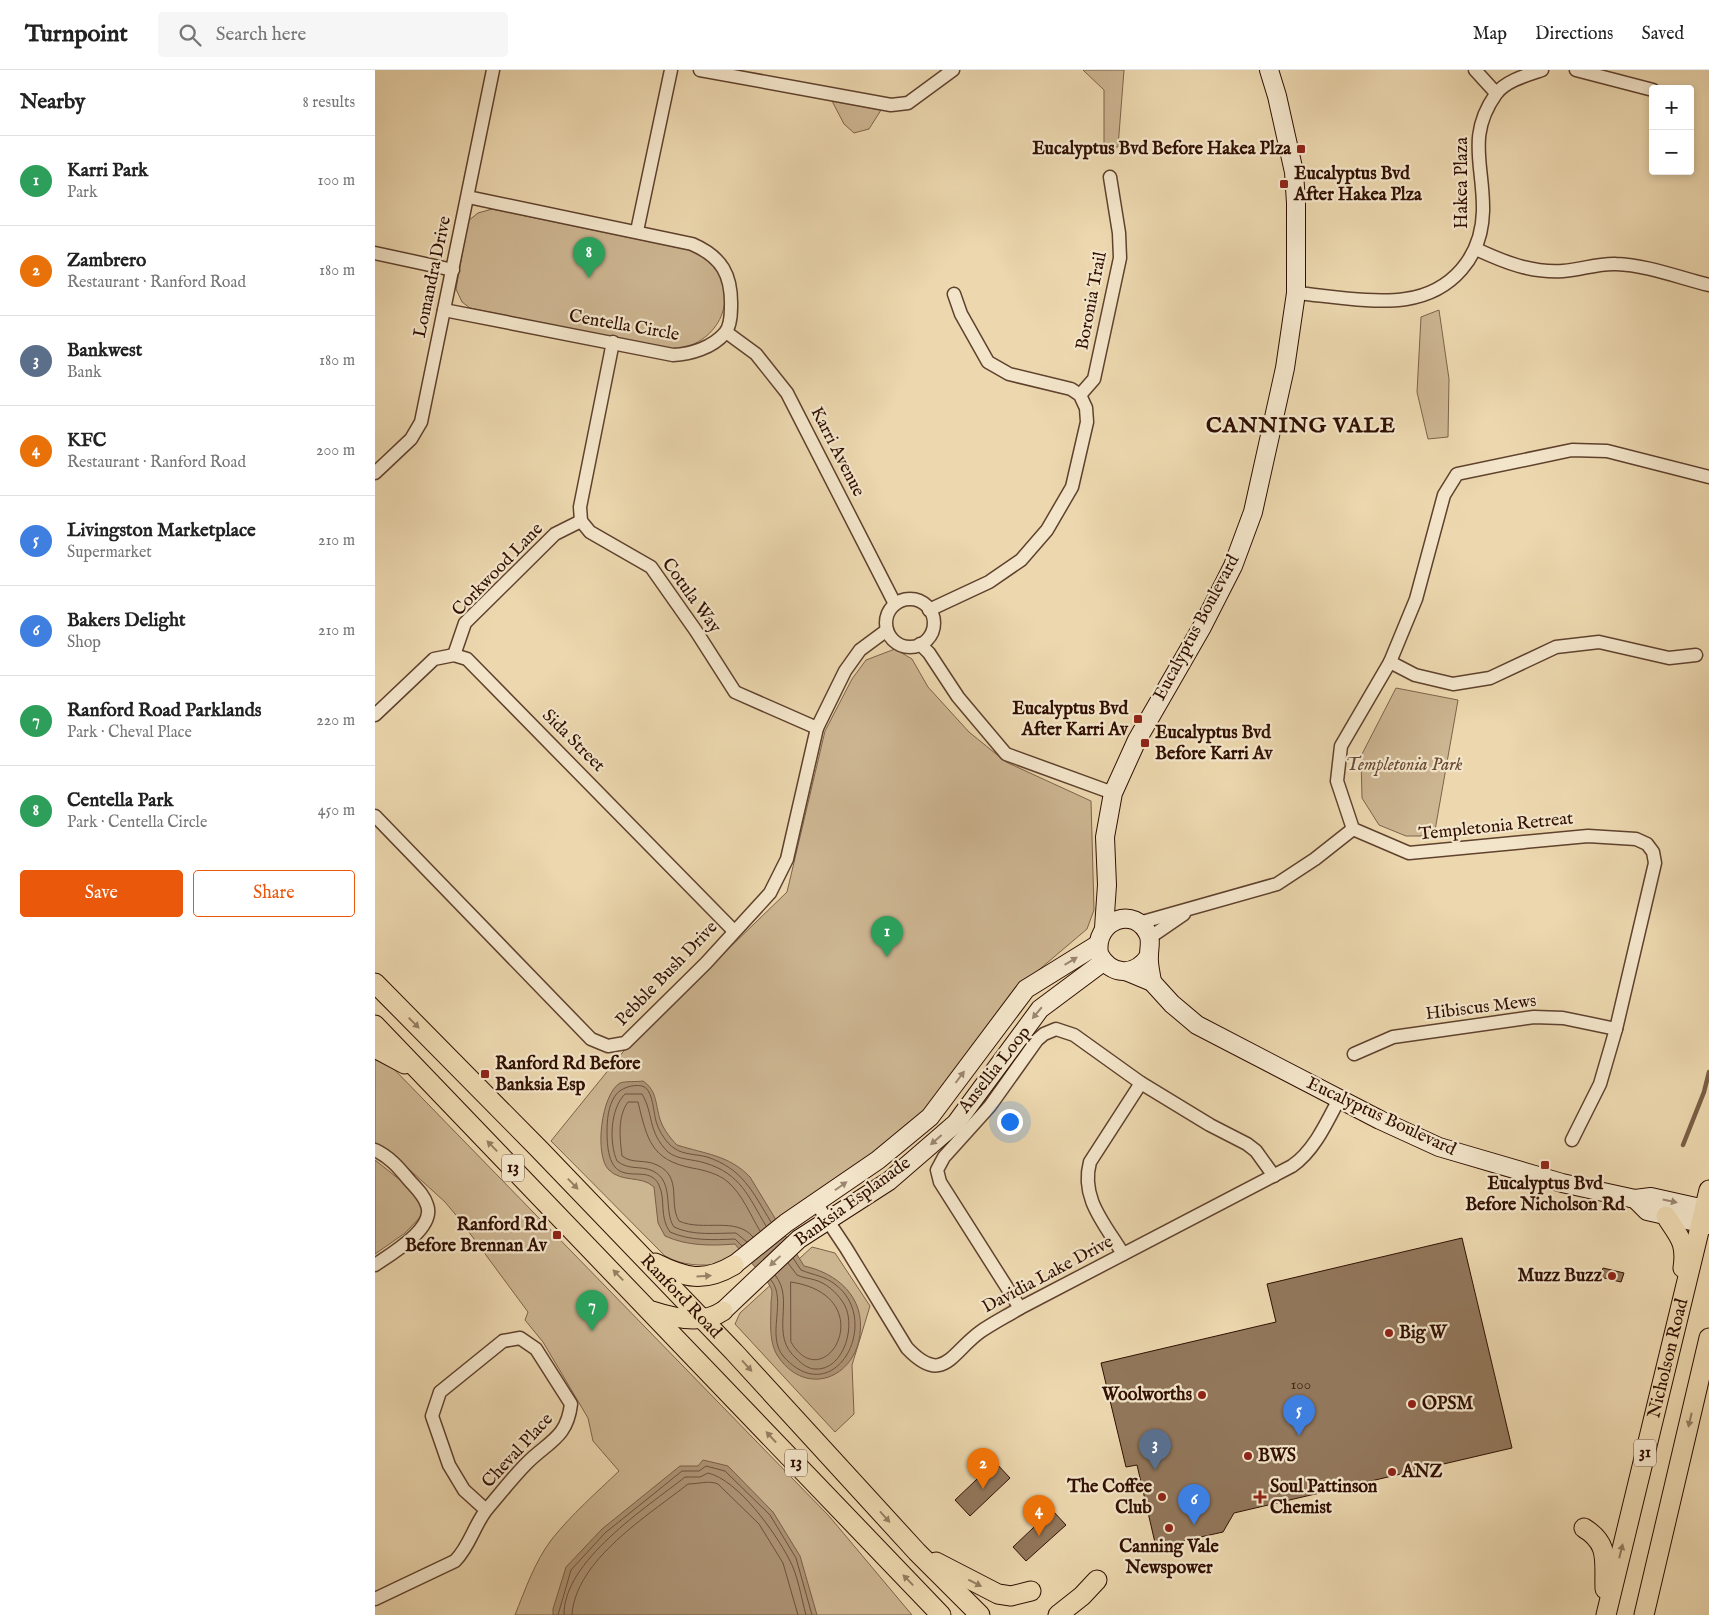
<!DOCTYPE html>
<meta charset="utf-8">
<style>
:root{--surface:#fff;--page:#f6f6f6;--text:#222;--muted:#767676;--line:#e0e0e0;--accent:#ea580c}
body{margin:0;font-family:"IM FELL English",serif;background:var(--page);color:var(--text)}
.controls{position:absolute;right:15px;top:15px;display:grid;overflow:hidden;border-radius:5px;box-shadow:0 2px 8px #0003}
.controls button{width:45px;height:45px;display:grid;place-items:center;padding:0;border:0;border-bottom:1px solid var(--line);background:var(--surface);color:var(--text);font:25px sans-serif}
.you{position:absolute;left:634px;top:1051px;width:18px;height:18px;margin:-12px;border:4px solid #fff;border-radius:50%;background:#1a73e8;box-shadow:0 0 0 8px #1a73e833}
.badge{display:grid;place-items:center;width:32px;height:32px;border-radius:50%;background:var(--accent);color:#fff;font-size:16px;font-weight:700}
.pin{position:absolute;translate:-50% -41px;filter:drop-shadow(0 1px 2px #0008)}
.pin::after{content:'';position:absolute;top:26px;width:18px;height:15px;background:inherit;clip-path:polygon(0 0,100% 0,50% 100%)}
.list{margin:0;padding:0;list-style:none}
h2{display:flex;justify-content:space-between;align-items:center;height:65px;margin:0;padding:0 20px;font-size:21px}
h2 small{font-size:16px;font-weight:400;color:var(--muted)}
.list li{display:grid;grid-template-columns:32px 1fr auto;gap:15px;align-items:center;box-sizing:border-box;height:90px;padding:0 20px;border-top:1px solid var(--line)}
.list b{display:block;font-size:19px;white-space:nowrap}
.list p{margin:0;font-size:16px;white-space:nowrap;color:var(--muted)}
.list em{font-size:16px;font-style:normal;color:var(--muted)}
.actions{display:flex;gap:10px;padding:15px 20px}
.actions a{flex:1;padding:11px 0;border:1px solid var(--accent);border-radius:5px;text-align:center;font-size:18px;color:var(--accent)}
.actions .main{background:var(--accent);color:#fff}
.icon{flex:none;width:28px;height:28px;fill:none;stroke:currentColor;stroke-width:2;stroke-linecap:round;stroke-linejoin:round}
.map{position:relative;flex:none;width:1334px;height:1545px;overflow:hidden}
header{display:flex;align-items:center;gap:30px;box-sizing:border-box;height:70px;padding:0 25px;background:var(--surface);border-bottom:1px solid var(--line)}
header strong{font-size:24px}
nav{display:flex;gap:28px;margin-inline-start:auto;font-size:18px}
.search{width:350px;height:45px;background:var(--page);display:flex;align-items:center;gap:12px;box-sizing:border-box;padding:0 18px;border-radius:5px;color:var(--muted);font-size:19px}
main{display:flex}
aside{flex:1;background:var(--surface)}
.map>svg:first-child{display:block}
.green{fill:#ccb591;stroke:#7e624a}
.water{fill:#ac9374;stroke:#7a5e46}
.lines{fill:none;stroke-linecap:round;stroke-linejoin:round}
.shore{stroke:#6e513b;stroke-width:1}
.stream{stroke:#7a5e46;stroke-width:4.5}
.building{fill:#92775b;stroke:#300f02}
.street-casing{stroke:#5f412d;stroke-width:15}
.secondary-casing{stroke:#300f02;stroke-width:20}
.primary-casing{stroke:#300f02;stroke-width:21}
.street{stroke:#f3e5ca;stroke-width:12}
.secondary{stroke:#f3e5ca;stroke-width:18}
.primary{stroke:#ecd7ae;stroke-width:19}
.oneway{fill:#9b8570}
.oneway2{fill:#977d61}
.poi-dot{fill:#8f2418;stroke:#f3e5ca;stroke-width:2}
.labels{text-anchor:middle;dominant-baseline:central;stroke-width:4.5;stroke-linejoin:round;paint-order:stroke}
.number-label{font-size:15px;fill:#482918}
.shield{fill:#f3e5ca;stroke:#6a4f3e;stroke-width:1}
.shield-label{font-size:16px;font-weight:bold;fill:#300f02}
.poi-label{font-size:18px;font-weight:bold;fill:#300f02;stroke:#f3e5ca;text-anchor:start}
.street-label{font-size:18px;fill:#300f02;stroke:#f3e5ca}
.park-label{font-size:18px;font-style:italic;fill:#674934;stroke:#f3e5ca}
.district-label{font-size:22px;font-weight:bold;letter-spacing:1px;fill:#300f02;stroke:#f3e5ca}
</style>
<header>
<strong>Turnpoint</strong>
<div class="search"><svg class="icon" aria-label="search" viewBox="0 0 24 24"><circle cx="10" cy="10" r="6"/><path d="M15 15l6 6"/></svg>Search here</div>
<nav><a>Map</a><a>Directions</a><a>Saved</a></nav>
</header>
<main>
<aside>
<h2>Nearby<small>8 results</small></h2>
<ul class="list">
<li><span class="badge" style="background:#2e9e5b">1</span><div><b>Karri Park</b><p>Park</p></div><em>100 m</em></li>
<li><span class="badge" style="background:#e8710a">2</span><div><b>Zambrero</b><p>Restaurant · Ranford Road</p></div><em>180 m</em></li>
<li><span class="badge" style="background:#5c6f8a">3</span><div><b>Bankwest</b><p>Bank</p></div><em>180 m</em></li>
<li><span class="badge" style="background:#e8710a">4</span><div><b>KFC</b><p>Restaurant · Ranford Road</p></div><em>200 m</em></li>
<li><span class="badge" style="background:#3f7fe0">5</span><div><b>Livingston Marketplace</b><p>Supermarket</p></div><em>210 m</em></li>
<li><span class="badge" style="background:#3f7fe0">6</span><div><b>Bakers Delight</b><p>Shop</p></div><em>210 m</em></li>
<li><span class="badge" style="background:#2e9e5b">7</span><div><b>Ranford Road Parklands</b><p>Park · Cheval Place</p></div><em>220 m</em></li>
<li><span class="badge" style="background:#2e9e5b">8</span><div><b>Centella Park</b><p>Park · Centella Circle</p></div><em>450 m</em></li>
</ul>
<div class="actions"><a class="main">Save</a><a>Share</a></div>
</aside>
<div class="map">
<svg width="1334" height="1545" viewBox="0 0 1334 1545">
<rect width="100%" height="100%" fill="#ecd7ae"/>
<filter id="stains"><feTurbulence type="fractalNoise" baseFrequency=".004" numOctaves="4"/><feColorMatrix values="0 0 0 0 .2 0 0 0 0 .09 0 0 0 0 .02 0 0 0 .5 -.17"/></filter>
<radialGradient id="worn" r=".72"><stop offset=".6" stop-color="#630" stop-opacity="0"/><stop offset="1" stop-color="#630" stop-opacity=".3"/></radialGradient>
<g class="green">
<polygon points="708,0 749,0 743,77 729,76 729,20"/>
<polygon points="457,31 506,40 494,59 479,63 469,54"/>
<path d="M117,139L319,181C327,186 335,191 340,198C366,235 337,279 295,279L95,238L87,232L81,219L93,151L103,143Z"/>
<polygon points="1064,240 1074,309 1073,367 1053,369 1042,322 1046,247"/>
<path d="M520,579L537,589L553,617L594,662L631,692L716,731L719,840L712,859L646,915L559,1035L500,1090L346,1194C326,1196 308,1196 290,1186L176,1071L252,977L412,822L450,661L477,609L491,590Z"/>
<polygon points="1021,618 1083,630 1059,766 1031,766 1004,755 987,728 986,686"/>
<path d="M0,985L13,993L454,1446L537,1545H140C150,1520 160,1491 177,1469C197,1444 221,1423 244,1401L218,1371L213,1348L168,1272L150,1250L153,1242L85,1150L70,1132L13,1080L0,1074Z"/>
<polygon points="0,1090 40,1122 50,1142 30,1163 0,1184"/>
<polygon points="437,1177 460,1183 495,1236 477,1295 479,1344 460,1362 360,1254 365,1243"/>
</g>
<g class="water">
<path d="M268,1011C283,1021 280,1036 286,1052C289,1060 296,1069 302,1075C330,1084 354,1085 375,1107L429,1196C462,1203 490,1227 485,1264C480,1308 432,1327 404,1288C393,1273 396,1251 396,1233C396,1229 398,1222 396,1218C391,1207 368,1185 360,1174C336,1176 312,1176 290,1166L283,1153L279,1117C266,1105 247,1113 234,1100C219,1086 226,1024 245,1013C250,1011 262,1012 268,1011Z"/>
<polygon points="328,1390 353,1396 398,1442 425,1486 442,1545 178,1545 178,1539 191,1497 227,1459 305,1396 323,1396"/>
</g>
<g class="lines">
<g class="shore">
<path d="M378,1167C361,1146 328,1162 304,1151C293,1133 308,1107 282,1095C270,1089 257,1094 247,1086C245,1069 242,1047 253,1032H263C272,1069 276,1090 317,1098C329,1100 344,1104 353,1112C367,1124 376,1146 385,1161"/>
<path d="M372,1172L361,1163C340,1163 318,1166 299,1157C288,1141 300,1112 278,1101C265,1095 255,1101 242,1091C234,1073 235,1039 250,1024H267C279,1044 272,1061 293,1082C303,1090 318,1089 330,1093C366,1104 373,1126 391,1156"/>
<path d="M367,1176L360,1169C338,1170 315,1171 295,1162C284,1147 291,1130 284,1115C271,1088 232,1129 232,1062C232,1051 233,1036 240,1026C245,1018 258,1014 267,1016C279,1019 278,1045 282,1054C284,1061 292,1074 299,1078C308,1085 322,1084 332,1087C368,1099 377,1121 396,1152"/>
<path d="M400,1205C421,1230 393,1265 422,1289C427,1294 432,1298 439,1299C470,1302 483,1251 467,1231C461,1222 451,1213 440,1210C434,1208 428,1208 422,1205L413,1193"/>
<path d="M396,1210C413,1230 390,1266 409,1287C459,1342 508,1252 461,1215C450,1206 438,1205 426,1200L418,1188"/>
<path d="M416,1212C509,1226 450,1331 416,1272Z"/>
<polyline points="183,1545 196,1500 230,1463 307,1401 324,1401 331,1396 350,1401 395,1445 421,1488 437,1545"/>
<path d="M189,1545C188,1491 271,1438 310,1407H325L333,1403C363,1410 400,1462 414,1489C423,1505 426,1527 431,1545"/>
<path d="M197,1545C200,1490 274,1445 313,1414C324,1414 334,1410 343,1414L384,1454L408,1493L423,1545"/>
</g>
<polyline class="stream" points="1308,1075 1329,1022 1334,1002"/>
</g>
<g class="building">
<polygon points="1087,1168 1137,1378 859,1443 848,1462 781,1477 762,1395 751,1397 726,1293 901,1252 892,1214"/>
<polygon points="1228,1198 1249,1203 1246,1212 1225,1207"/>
<polygon points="620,1392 635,1408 595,1446 580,1430"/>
<polygon points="677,1440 691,1455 651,1491 638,1477"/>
</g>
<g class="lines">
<g class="street-casing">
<g id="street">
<polyline points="325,0 516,35 533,33 578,0"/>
<polyline points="1100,0 1121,23"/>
<polyline points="1201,0 1278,20"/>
<polyline points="262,161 296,0"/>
<path d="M1101,179C1129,192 1156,203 1188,201C1206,200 1223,193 1241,194C1272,195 1305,208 1334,215"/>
<polyline points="0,183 78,200"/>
<path d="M921,223C955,226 998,234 1031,229C1077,222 1107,187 1108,141C1109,96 1091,66 1121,24C1130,11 1152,5 1167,0"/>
<path d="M69,240L298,285C316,284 337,278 350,263C355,257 356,245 356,237C357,205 347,187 317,174L93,127"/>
<polyline points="351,262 381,284 412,323 520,534"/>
<polyline points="238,272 205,437 206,451 215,462 276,497 321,561 360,622 442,658"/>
<polyline points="705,325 719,309 745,188 744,163 735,107"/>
<polyline points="0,403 36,369 46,352 118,0"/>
<circle cx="535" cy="553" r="24"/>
<polyline points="554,540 614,512 646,490 672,460 697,417 712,352 711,338 705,325 696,319 634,304 613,292 586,244 579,224"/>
<polyline points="545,574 554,583 583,627 631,684 738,723"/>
<polyline points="79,585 90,553 180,464 206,451"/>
<polyline points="1015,592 1040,605 1078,614 1115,608 1181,577 1224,572 1294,588 1321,585"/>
<polyline points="0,645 59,589 79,585 92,589 359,861"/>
<polyline points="0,746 216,969 233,976 250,973 331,893 395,823 412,789 442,658 470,601 485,580 512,560"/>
<polyline points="764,853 902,814 940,789 978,759"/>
<polyline points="774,868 809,844"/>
<polyline points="979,984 1018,967 1159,947 1188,948 1241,959"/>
<polyline points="1197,1070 1225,1014 1241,959 1280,793 1278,782 1272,774 1261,769 1213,766 1034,783 978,759 962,711 966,676 1015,592 1041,529 1069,425 1082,404 1197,380 1232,381 1334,407"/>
<path d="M0,1080C15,1087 24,1098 34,1110C41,1118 49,1125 52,1135C61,1158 16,1184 0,1195"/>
<path d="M441,1133L471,1178L532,1278C568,1316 576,1283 605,1262C618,1253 632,1246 645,1238L917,1096C939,1081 952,1052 964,1029"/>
<path d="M748,1184C730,1154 705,1128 715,1092L766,1013"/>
<polyline points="645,1238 565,1112 562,1100 569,1087 615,1036 662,970 669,964 681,959 699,965 766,1013 835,1055 872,1074 881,1081 899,1106"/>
<path d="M0,1529L80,1491C95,1476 99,1455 112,1439C125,1424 138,1407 152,1393C174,1371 192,1368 196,1334L161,1279L145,1268L128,1271L65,1322L57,1346L74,1395L89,1420L111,1440"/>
</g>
</g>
<g class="secondary-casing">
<g id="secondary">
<polyline points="729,858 732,815 730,767 738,723 762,670 827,557 858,496 878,442 910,298 921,223 921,133 919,102 902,26 894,0"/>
<path d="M774,886C760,907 736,906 724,884C718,850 761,834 774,866C776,873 774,878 774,885C773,894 776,904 777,912"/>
<polyline points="753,902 777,912 797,934 822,955 1005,1050 1064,1077 1187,1113 1260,1129 1276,1127 1334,1140"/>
<polyline points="1260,1129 1272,1141 1334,1155"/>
<polyline points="359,1195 411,1153 503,1090 555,1047 651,919 722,875"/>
<polyline points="348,1241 424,1169 514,1111 581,1053 665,939 728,892"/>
</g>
</g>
<g class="primary-casing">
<g id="primary">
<path id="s1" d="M0,913L164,1079L359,1282L542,1482L605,1545"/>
<polyline points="0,955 566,1545"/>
<polyline points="0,978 30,994"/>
<path d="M1291,1146C1303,1166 1312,1171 1308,1198"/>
<path d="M280,1193C310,1208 329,1213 359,1195"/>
<path d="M277,1241C298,1248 328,1255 348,1241"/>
<path d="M1209,1458C1235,1474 1229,1491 1230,1519"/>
<polyline points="561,1492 623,1524 636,1526 656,1521"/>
<polyline points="683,1545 707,1526 722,1510"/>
<path id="s2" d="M1231,1545L1334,1120"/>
<polyline points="1269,1545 1334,1268"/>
</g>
</g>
<use href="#street" class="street"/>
<use href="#secondary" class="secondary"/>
<use href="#primary" class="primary"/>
</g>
<defs><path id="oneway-solid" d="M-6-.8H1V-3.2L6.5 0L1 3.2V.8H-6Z" transform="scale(1.25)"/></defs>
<g class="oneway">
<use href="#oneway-solid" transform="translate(696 891) rotate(-31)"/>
<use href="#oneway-solid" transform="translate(662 943) rotate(130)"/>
<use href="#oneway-solid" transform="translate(585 1007) rotate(-53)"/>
<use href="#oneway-solid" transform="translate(561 1070) rotate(139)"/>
<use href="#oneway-solid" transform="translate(466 1116) rotate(-35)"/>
<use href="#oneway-solid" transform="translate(1295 1131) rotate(12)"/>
<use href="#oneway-solid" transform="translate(400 1191) rotate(137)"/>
</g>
<g class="oneway2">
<use href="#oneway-solid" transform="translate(39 953) rotate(45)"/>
<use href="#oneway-solid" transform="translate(117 1076) rotate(-134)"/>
<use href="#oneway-solid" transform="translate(198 1114) rotate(46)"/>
<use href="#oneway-solid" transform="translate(243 1205) rotate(-134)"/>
<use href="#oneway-solid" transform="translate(329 1206) rotate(-4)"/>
<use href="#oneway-solid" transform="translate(372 1296) rotate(48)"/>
<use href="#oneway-solid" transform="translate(1315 1350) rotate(103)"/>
<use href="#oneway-solid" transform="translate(396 1367) rotate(-133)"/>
<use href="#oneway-solid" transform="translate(510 1447) rotate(48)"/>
<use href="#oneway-solid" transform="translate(1246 1481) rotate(-76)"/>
<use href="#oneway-solid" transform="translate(533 1510) rotate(-134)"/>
<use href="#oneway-solid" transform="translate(600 1513) rotate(27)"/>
</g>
<g class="poi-dot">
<rect x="921" y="74" width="10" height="10" rx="2.5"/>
<rect x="904" y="109" width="10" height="10" rx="2.5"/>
<rect x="758" y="644" width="10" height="10" rx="2.5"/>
<rect x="765" y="668" width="10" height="10" rx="2.5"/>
<rect x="105" y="999" width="10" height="10" rx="2.5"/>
<rect x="1165" y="1090" width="10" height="10" rx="2.5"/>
<rect x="177" y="1160" width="10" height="10" rx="2.5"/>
<circle cx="1237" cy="1206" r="5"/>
<circle cx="1014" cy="1263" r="5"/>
<circle cx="827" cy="1325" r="5"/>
<circle cx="1037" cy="1334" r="5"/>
<circle cx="873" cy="1386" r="5"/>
<circle cx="1017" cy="1402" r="5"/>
<circle cx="787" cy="1427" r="5"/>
<path d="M882.5 1419.5h5v5h5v5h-5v5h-5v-5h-5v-5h5z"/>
<circle cx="794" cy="1458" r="5"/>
</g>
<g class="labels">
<g class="number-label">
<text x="926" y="1314">100</text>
</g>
<g class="shield">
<rect x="127" y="1084.5" width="22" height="27" rx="4"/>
<rect x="1259" y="1369.5" width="22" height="27" rx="4"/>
<rect x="410" y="1379.5" width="22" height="27" rx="4"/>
</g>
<g class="shield-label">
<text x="138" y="1098">13</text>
<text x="1270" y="1383">31</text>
<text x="421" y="1393">13</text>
</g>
<g class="poi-label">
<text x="916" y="79" text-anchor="end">Eucalyptus Bvd Before Hakea Plza</text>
<text x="919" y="104">Eucalyptus Bvd<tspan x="919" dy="21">After Hakea Plza</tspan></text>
<text x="753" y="639" text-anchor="end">Eucalyptus Bvd<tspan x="753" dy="21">After Karri Av</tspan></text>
<text x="780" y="663">Eucalyptus Bvd<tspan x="780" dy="21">Before Karri Av</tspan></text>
<text x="120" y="994">Ranford Rd Before<tspan x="120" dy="21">Banksia Esp</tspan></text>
<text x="1170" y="1114" text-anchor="middle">Eucalyptus Bvd<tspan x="1170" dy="21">Before Nicholson Rd</tspan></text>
<text x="172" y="1155" text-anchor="end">Ranford Rd<tspan x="172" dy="21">Before Brennan Av</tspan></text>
<text x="1227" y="1206" text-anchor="end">Muzz Buzz</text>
<text x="1024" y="1263">Big W</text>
<text x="817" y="1325" text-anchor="end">Woolworths</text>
<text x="1047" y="1334">OPSM</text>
<text x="883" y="1386">BWS</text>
<text x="1027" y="1402">ANZ</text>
<text x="777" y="1417" text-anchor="end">The Coffee<tspan x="777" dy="21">Club</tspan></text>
<text x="895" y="1417">Soul Pattinson<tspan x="895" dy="21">Chemist</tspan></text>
<text x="794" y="1477" text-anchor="middle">Canning Vale<tspan x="794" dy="21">Newspower</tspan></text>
</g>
<g class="street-label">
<text transform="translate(1087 113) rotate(-90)">Hakea Plaza</text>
<text transform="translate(58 207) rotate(-78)">Lomandra Drive</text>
<text transform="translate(717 231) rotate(-79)">Boronia Trail</text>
<text transform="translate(249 256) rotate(10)">Centella Circle</text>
<text transform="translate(462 382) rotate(63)">Karri Avenue</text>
<text transform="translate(123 500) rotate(-46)">Corkwood Lane</text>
<text transform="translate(316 526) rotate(54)">Cotula Way</text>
<text transform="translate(822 558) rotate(-62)">Eucalyptus Boulevard</text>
<text transform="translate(198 671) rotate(45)">Sida Street</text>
<text transform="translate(1121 757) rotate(-6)">Templetonia Retreat</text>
<text transform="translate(292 904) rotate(-46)">Pebble Bush Drive</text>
<text transform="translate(1106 938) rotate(-7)">Hibiscus Mews</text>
<text transform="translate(620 1000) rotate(-52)">Ansellia Loop</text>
<text transform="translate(1006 1047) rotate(25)">Eucalyptus Boulevard</text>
<text transform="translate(478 1132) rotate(-36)">Banksia Esplanade</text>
<text transform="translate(673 1205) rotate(-28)">Davidia Lake Drive</text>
<text stroke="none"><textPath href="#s1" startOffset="438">Ranford Road</textPath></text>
<text stroke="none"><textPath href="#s2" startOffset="264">Nicholson Road</textPath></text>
<text transform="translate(143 1381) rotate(-47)">Cheval Place</text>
</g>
<g class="park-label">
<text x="1029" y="695">Templetonia Park</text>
</g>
<g class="district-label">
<text x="926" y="356">CANNING VALE</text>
</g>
</g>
<rect width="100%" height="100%" filter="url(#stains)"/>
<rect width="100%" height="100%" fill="url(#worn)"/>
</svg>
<div class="controls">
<button>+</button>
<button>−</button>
</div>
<div class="you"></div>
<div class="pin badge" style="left:512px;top:887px;background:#2e9e5b">1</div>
<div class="pin badge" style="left:608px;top:1419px;background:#e8710a">2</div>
<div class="pin badge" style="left:780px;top:1400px;background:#5c6f8a">3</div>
<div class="pin badge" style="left:664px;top:1466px;background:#e8710a">4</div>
<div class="pin badge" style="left:924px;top:1366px;background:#3f7fe0">5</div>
<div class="pin badge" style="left:819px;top:1455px;background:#3f7fe0">6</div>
<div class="pin badge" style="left:217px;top:1261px;background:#2e9e5b">7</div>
<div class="pin badge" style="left:214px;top:208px;background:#2e9e5b">8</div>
</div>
</main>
